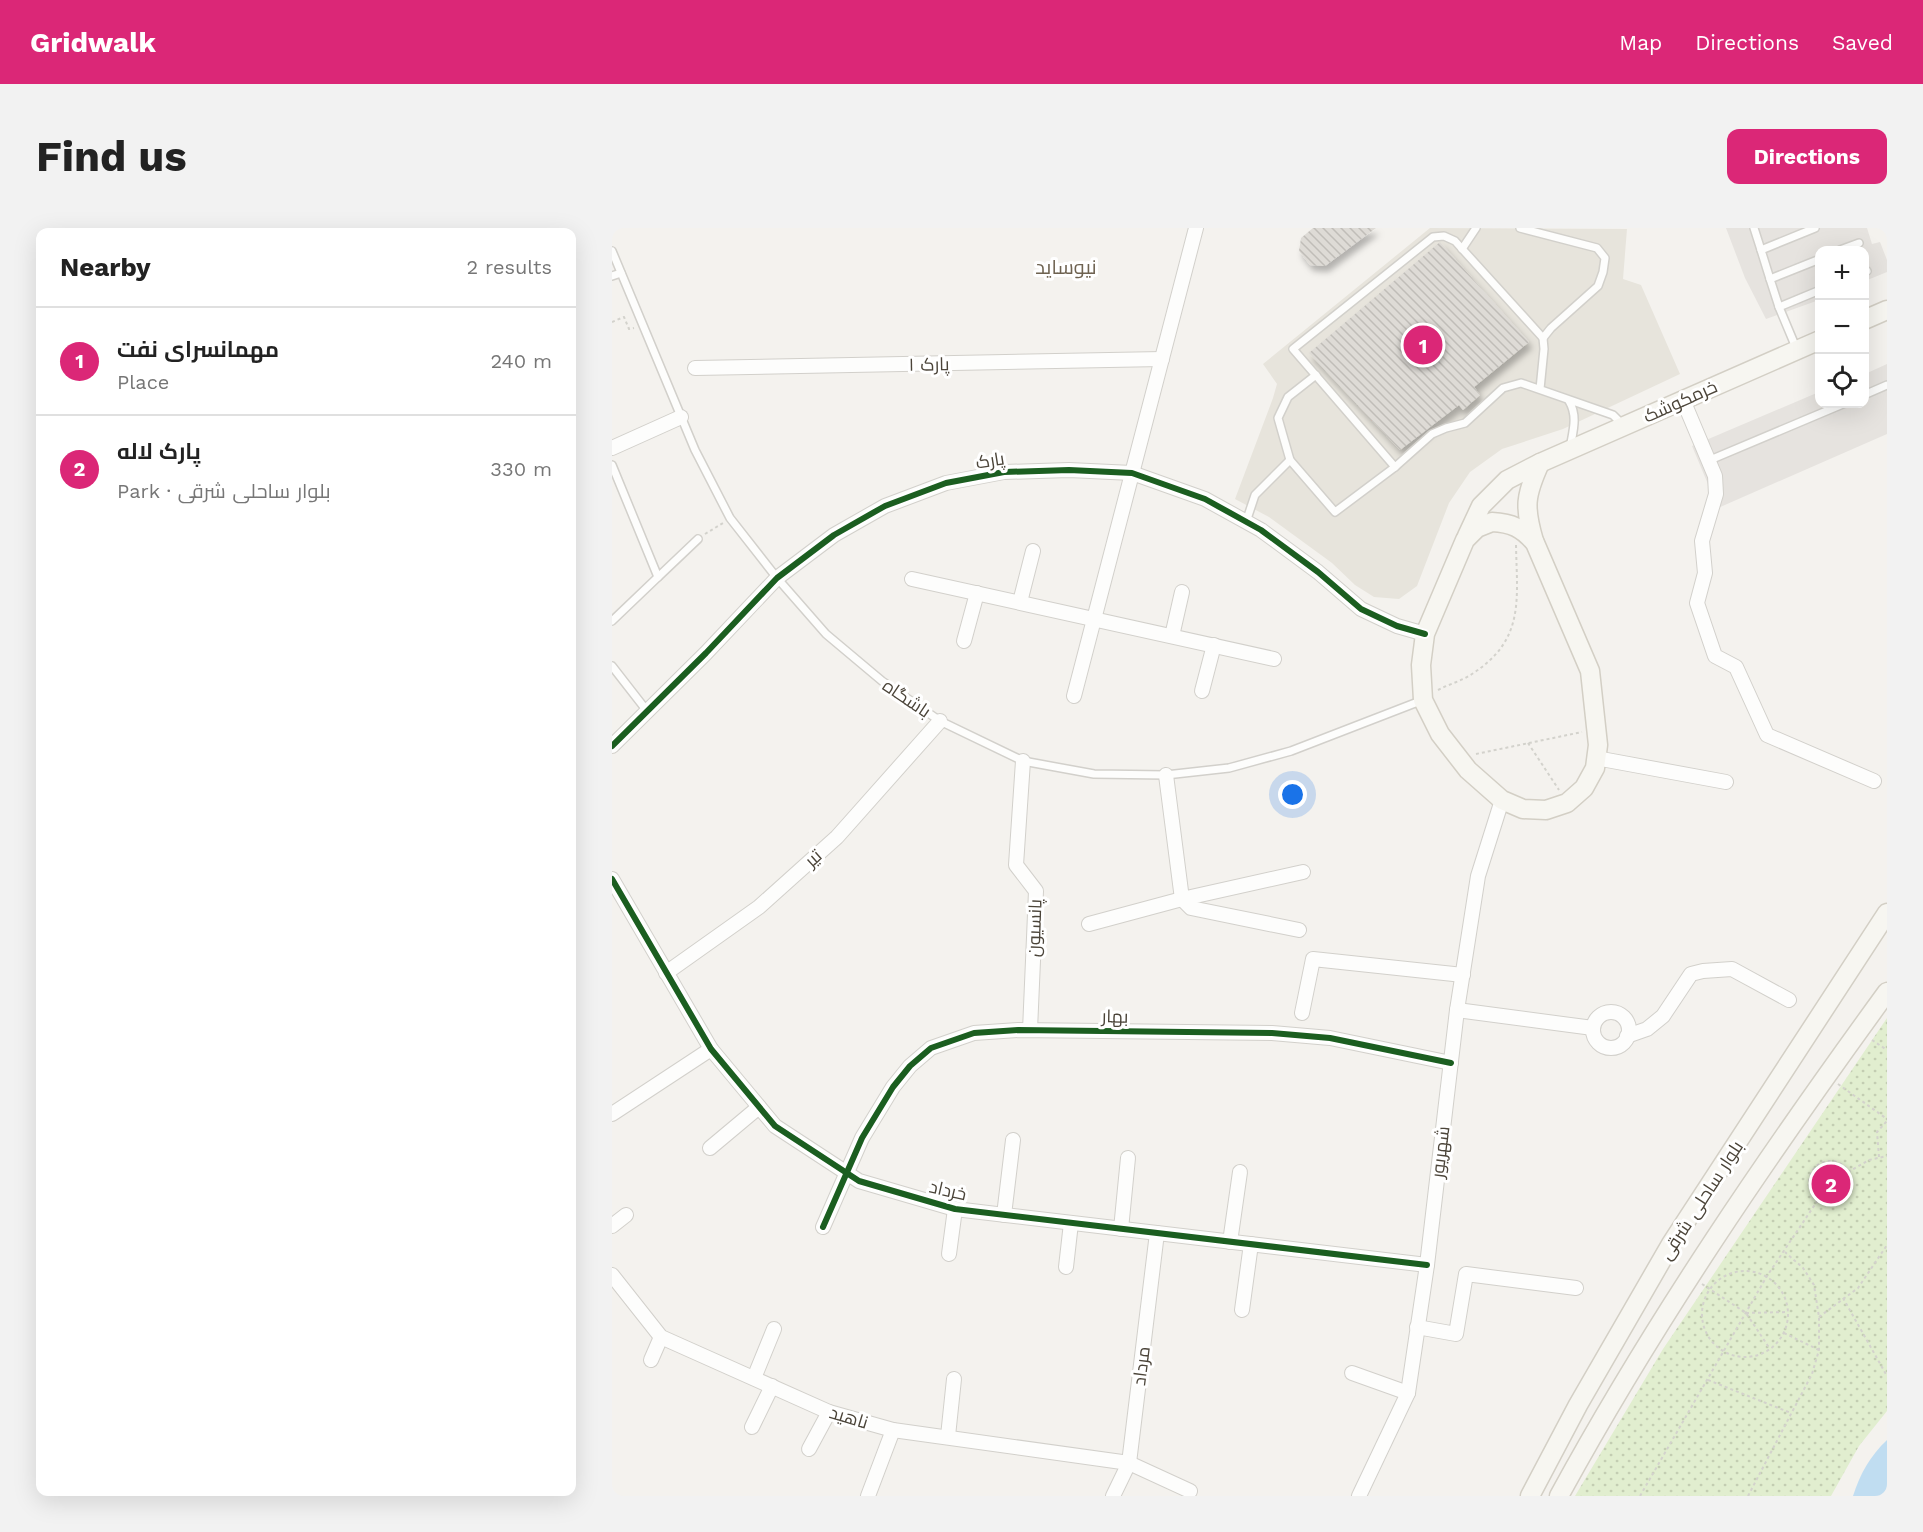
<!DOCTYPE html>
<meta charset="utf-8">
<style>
:root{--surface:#fff;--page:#f2f2f2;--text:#222;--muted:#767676;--line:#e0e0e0;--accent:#db2777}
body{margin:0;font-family:"Work Sans",Cairo,sans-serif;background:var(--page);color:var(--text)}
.controls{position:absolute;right:18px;top:18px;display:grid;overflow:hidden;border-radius:12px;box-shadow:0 6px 24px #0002}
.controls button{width:54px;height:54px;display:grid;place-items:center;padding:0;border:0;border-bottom:2px solid var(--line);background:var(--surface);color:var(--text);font:30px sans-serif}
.you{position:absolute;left:681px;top:567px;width:21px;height:21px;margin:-15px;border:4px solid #fff;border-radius:50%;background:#1a73e8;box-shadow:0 0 0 9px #1a73e833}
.badge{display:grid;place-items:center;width:39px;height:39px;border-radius:50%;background:var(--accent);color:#fff;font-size:20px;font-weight:700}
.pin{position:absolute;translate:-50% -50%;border:3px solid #fff;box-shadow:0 2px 6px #0006}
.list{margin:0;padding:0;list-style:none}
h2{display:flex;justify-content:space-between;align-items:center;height:78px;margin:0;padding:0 24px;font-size:26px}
h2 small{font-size:20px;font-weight:400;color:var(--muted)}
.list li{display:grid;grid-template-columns:39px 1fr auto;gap:18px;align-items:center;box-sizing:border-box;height:108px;padding:0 24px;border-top:2px solid var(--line)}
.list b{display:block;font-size:22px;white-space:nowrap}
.list p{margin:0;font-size:20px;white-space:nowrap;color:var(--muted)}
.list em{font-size:20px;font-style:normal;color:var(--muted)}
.icon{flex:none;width:33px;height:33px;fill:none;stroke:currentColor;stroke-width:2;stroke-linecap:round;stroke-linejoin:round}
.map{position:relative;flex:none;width:1275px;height:1268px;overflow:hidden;border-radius:12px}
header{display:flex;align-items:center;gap:36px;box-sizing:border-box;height:84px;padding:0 30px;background:var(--accent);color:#fff}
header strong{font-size:28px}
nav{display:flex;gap:33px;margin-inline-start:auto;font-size:21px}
.intro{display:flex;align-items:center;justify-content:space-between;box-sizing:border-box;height:144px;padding:0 36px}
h1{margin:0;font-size:42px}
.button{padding:15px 27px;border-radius:12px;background:var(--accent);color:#fff;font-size:21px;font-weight:700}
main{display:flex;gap:36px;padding:0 36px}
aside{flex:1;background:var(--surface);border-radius:12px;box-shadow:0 6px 24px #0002}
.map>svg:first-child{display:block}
.residential{fill:#e7e4dc}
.grass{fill:url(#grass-dots)}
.parking{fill:#e6e3df}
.water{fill:#c0ddf1}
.building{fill:url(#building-back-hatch);filter:url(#shadow)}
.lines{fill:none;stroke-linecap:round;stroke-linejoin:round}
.lane-casing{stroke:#d2d0cb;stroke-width:10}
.street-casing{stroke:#d2d0cb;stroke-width:16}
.secondary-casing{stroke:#d3cfc5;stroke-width:21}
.path{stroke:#d3d2cc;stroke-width:2;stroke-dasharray:3 3;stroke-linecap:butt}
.lane{stroke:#fdfdfc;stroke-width:7}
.street{stroke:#fdfdfc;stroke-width:14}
.secondary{stroke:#f7f6f1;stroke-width:18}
.cycleway-casing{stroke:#fff;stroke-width:10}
.cycleway{stroke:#1b5e20;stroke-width:6}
.labels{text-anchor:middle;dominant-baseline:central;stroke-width:6;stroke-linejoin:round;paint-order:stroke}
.street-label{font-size:18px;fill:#4b4439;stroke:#fff}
.neighbourhood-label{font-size:20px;fill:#6e6250;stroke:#fff}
</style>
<header>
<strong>Gridwalk</strong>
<nav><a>Map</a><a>Directions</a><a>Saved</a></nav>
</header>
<div class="intro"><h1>Find us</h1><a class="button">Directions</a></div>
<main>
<aside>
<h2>Nearby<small>2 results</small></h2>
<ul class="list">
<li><span class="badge">1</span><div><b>مهمانسرای نفت</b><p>Place</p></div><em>240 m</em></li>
<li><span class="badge">2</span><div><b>پارک لاله</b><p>Park · بلوار ساحلی شرقی</p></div><em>330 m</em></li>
</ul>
</aside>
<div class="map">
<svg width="1275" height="1268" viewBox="0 0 1275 1268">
<defs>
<pattern id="grass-dots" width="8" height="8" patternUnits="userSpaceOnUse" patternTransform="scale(1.5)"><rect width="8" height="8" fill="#e1eecf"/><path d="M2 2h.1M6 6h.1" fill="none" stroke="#c3cdb2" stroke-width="1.8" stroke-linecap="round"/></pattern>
<pattern id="building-back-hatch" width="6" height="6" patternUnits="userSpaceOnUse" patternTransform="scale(1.5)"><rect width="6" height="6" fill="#dedbd6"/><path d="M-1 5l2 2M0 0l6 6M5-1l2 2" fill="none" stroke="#c0bdb8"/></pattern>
<filter id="shadow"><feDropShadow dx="3.5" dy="6" stdDeviation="3" flood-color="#0004"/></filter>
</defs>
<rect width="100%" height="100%" fill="#f4f2ee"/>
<polygon class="residential" points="818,0 1015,1 1011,51 1029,57 1068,146 951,201 890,221 858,244 837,275 805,358 787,371 762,369 743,357 720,335 657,289 623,271 661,170 665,156 651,136"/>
<polygon class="grass" points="1275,790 1275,1183 1247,1218 1219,1268 963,1268 1051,1121"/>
<g class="parking">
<polygon points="1114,0 1255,0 1260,16 1268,14 1275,32 1275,44 1253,53 1252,22 1208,22 1207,72 1154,91 1133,50"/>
<polygon points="1275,136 1275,206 1106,280 1080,218 1207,164 1208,176 1252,176 1253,146"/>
</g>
<path class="water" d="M1275,1212V1268H1241C1248,1246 1258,1228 1275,1212Z"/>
<g class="building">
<polygon points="701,0 764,0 713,38 698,37 687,23 689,10"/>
<polygon points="828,14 917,114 862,159 868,167 851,182 847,177 788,222 697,125"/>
</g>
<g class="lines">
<g class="lane-casing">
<g id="lane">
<polyline points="908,0 985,20 993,30 991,44 986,58 939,100 931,110"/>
<polyline points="1142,0 1149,22"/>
<polyline points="850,21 864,0"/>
<polyline points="1228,22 1247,15"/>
<polyline points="0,23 83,222 118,290 165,350 214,406 270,453 328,493 411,533 482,546 554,547 617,540 679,523 811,472"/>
<polyline points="1252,44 1255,43"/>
<polyline points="0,48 9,45"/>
<polyline points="1158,51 1149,22 1203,0"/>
<polyline points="1167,79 1158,51 1208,31"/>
<polyline points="1185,122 1167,79 1208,62"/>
<polyline points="928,161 932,121 931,110 843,13 832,8 821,9 681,121 783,239 820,206 834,200 853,195 891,160 909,155 1001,187 1010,196"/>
<polyline points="1252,167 1275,157"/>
<path d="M957,173C966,188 961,203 958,220"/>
<polyline points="678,232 666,190 676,169 704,147"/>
<polyline points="1098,232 1231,176"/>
<polyline points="0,237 46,349 0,393"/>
<polyline points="634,294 643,267 678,232 723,284 783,239"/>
<polyline points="46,349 86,311"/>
<polyline points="0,438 35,483"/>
</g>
</g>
<g class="street-casing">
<g id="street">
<polyline points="83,140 550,131"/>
<polyline points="1071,172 1103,248 1104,266 1090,313 1093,345 1085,375 1103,428 1124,439 1155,507 1262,553"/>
<polyline points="0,220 69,189"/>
<polyline points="300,351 662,431"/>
<polyline points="408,374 421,323"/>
<polyline points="560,408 570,364"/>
<polyline points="352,413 365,365"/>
<polyline points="590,463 602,417"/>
<polyline points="462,468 584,0"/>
<polyline points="0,518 94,425 165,350 222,307 273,278 334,255 392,244 457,242 520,245 593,271 649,302 706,344 749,381 785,398 813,406"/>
<polyline points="984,530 1114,554"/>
<polyline points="411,533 404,637 424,663 418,802"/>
<polyline points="554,547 570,671 579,680 687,702"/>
<polyline points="0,651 99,821 163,898 247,953 343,981 815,1037"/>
<polyline points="477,696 570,671 691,644"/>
<polyline points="54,745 147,679 225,609 328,493"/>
<polyline points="845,782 981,800"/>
<circle cx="999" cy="802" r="18"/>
<polyline points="690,785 701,731 851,747"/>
<polyline points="1015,808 1035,801 1051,788 1079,746 1091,743 1120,741 1177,772"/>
<polyline points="0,886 99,821"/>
<polyline points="98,920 147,879"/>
<polyline points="392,987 401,912"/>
<polyline points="0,998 14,987"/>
<polyline points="211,999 250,910 281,859 298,838 319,820 362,805 406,802 660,805 718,810 839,835"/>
<polyline points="509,1001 516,930"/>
<polyline points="618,1014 628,944"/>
<polyline points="337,1026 343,981"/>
<polyline points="454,1039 459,995"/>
<polyline points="0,1047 49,1109 217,1184 281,1202 517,1235 578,1263"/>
<polyline points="630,1082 639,1016"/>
<polyline points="805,1099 844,1106 854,1046 964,1060"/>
<polyline points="39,1132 49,1109"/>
<polyline points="740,1145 796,1165"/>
<polyline points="142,1150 162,1101"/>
<polyline points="140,1199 160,1158"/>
<polyline points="336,1208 342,1151"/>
<polyline points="197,1221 217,1184"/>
<polyline points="256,1268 281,1202"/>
<polyline points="501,1268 517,1235 545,1005"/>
<polyline points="747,1268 796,1165 815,1037 845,782 866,648 890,572"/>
</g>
</g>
<g class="secondary-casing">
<g id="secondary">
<polyline points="1252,92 1275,82"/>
<path d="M880,294C900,295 910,300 923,315L978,443L986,517L983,540L972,560L955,575L934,582L911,581L890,572L856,542L828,506L811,472L809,437L813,406L853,312L865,300Z"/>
<polyline points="855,308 869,278 895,252 928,235 1208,112"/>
<path d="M922,313C912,279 913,268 928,235"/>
<polyline points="918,1268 966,1177 1059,1016 1275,685"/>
<path d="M947,1268C1043,1092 1157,926 1275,764"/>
</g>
</g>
<g class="path">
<polyline points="0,94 12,89 17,101 22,100"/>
<polyline points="93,306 111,295"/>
<path d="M826,462C837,456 850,453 860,446C913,412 905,372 904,317"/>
<polyline points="916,515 947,562"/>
<polyline points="864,526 970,504"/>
<polyline points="1260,812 1275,822"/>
<polyline points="1226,856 1275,891"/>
<polyline points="1267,929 1265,904 1275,893"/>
<circle cx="1218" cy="954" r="21"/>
<polyline points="1236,944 1257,932 1275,928"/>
<circle cx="1133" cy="1086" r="43"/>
<polyline points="1090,1056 1134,1085 1158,1121"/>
<polyline points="1231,1070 1275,1148"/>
<polyline points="1134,1085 1176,1084"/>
<polyline points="1207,1089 1246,1060 1275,1017"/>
<polyline points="1172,1105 1207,1122"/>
<polyline points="1096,1152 1179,1185"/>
<polyline points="1028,1268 1155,1048 1206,972"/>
<polyline points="1136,1268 1200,1146 1207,1122 1207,1089 1202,1057 1191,1040 1173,1024"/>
</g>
<use href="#lane" class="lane"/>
<use href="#street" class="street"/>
<use href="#secondary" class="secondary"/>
<g class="cycleway-casing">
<g id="cycleway">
<polyline points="0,518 94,425 165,350 222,307 273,278 334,255 392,244 457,242 520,245 593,271 649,302 706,344 749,381 785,398 813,406"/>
<polyline points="0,651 99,821 163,898 247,953 343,981 815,1037"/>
<polyline points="211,999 250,910 281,859 298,838 319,820 362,805 406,802 660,805 718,810 839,835"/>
</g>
</g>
<use href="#cycleway" class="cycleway"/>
</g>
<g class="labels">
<g class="street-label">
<text transform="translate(317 136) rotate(-1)">پارک ۱</text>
<text transform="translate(1068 173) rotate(-24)">خرمکوشک</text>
<text transform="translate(378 232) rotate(-9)">پارک</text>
<text transform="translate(295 470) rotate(34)">باشگاه</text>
<text transform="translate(201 630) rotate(-42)">تیر</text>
<text transform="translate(422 700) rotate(-88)">پانسیون</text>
<text transform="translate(503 788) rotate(1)">بهار</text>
<text transform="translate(828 924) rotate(-83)">شهریور</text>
<text transform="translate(336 962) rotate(13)">خرداد</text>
<text transform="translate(1089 972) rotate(-57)">بلوار ساحلی شرقی</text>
<text transform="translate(529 1138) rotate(-83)">مرداد</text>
<text transform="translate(237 1189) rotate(17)">ناهید</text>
</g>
<g class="neighbourhood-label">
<text x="454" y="39">نیوساید</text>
</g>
</g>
</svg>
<div class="controls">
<button>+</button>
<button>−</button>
<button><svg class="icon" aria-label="locate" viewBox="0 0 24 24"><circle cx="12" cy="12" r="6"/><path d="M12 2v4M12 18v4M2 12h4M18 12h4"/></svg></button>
</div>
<div class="you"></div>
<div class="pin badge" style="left:811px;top:117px">1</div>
<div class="pin badge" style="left:1219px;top:956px">2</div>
</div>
</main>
